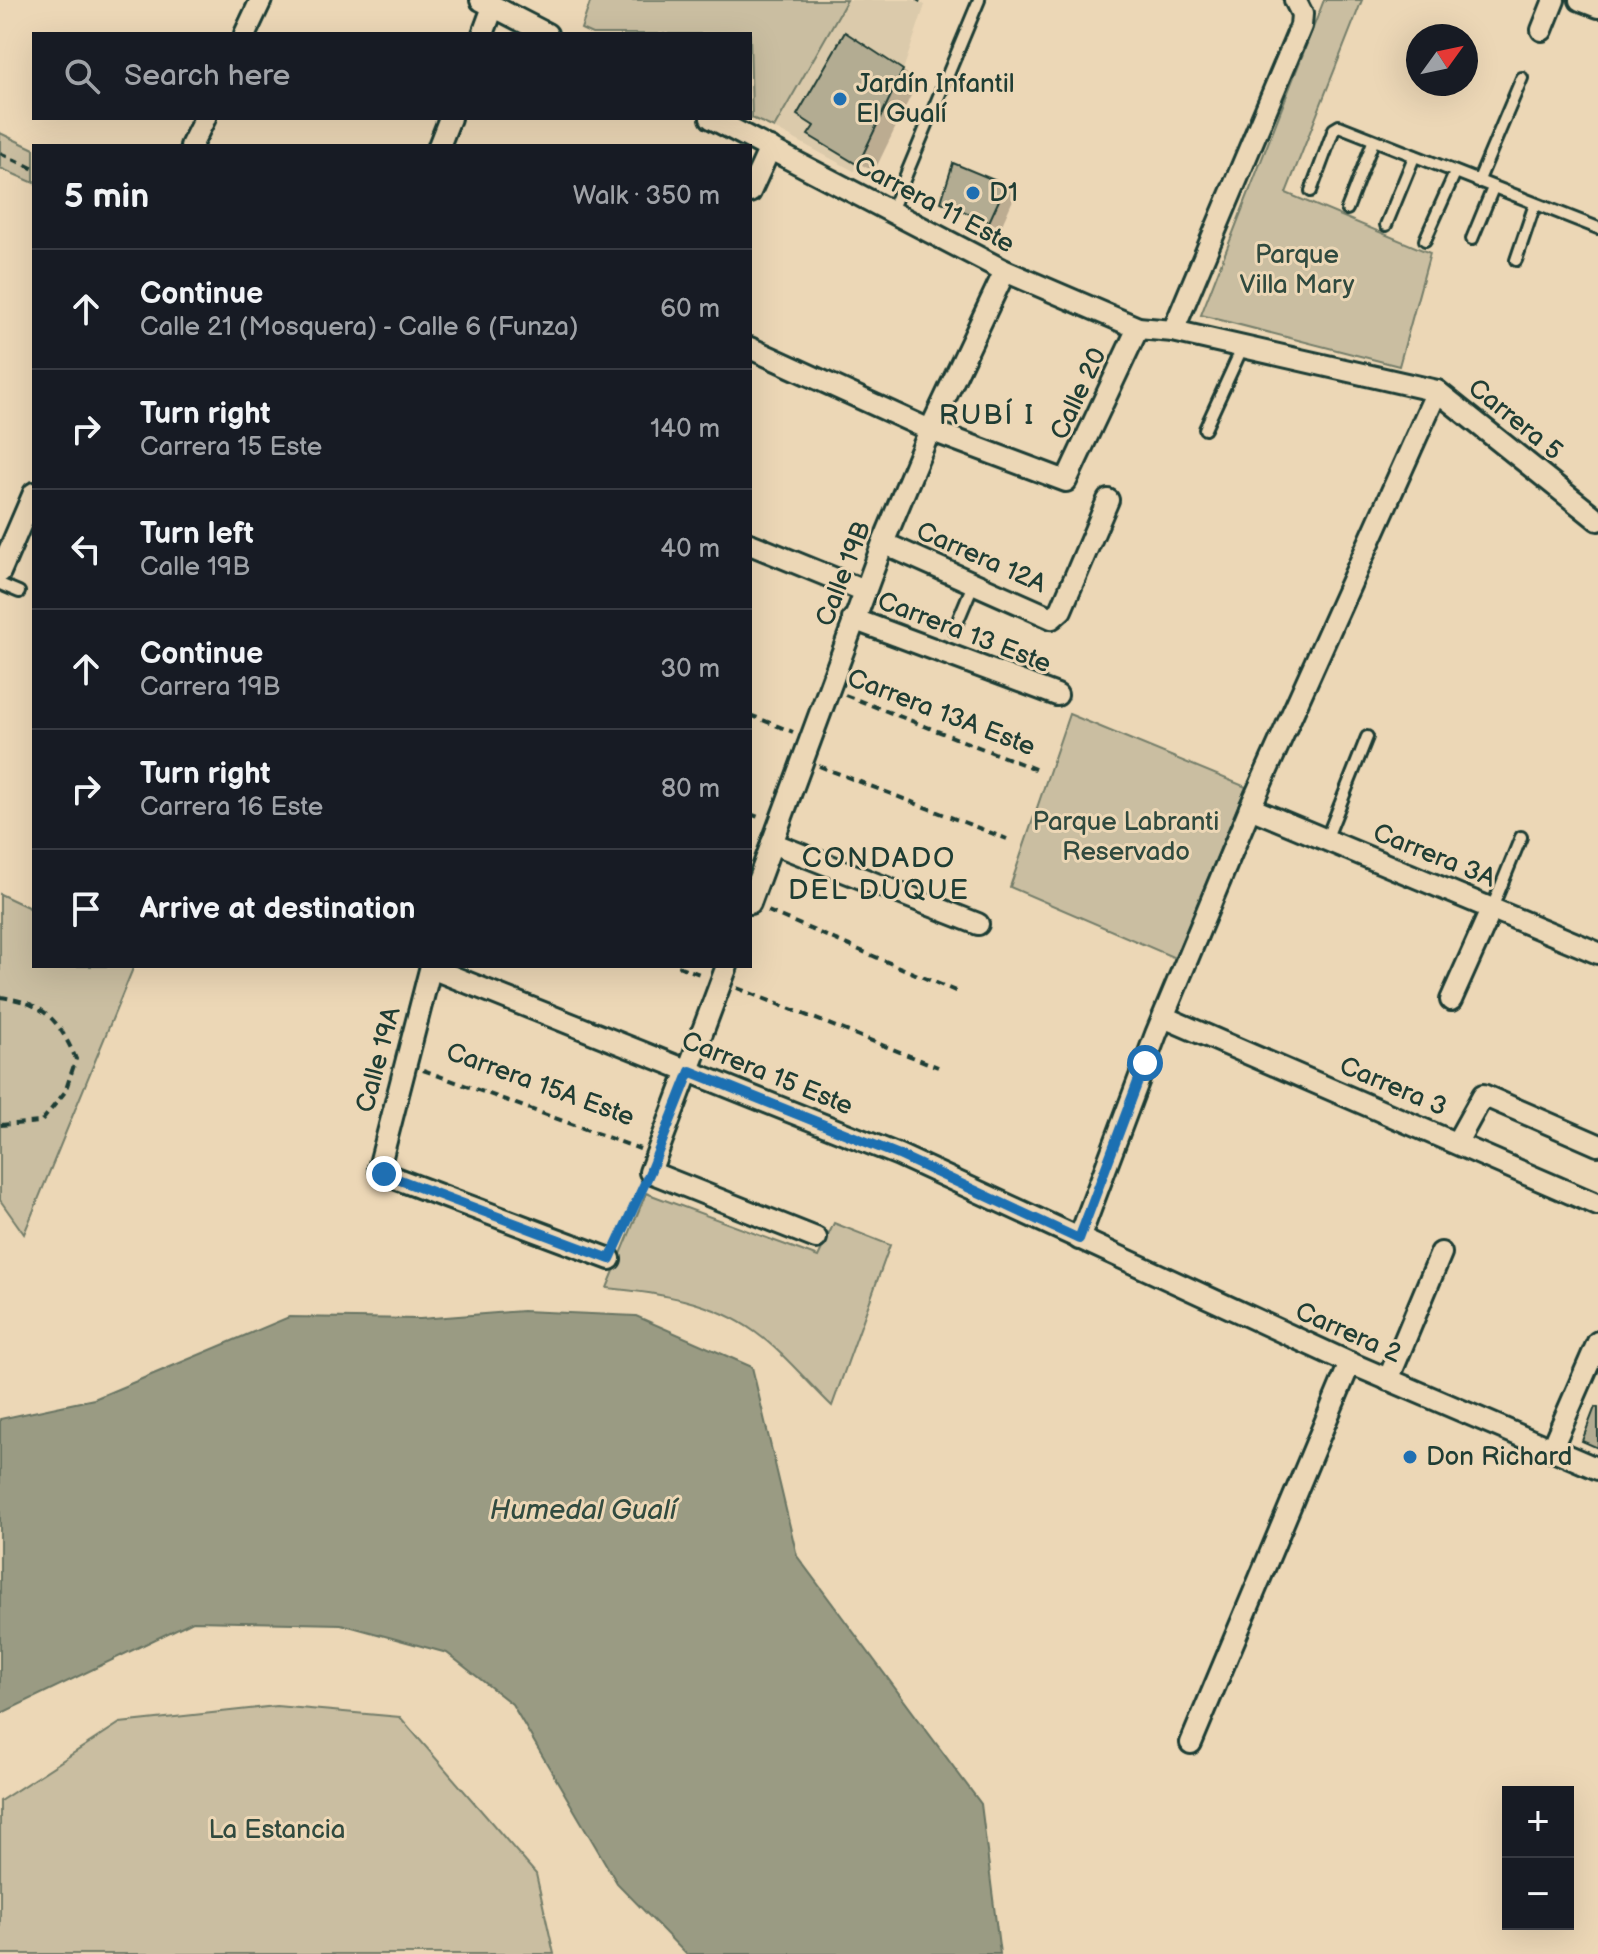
<!DOCTYPE html>
<meta charset="utf-8">
<style>
:root{--surface:#171b24;--page:#20242c;--text:#f1f3f6;--muted:#9ea1a6;--line:#363941}
body{margin:0;font-family:"Balsamiq Sans",sans-serif;background:var(--page);color:var(--text)}
.controls{position:absolute;right:24px;bottom:24px;display:grid;overflow:hidden;border-radius:0px;box-shadow:0 8px 32px #0002}
.controls button{width:72px;height:72px;display:grid;place-items:center;padding:0;border:0;border-bottom:2px solid var(--line);background:var(--surface);color:var(--text);font:40px sans-serif}
.compass{position:absolute;left:1406px;top:24px;width:72px;height:72px;border-radius:50%;background:var(--surface);box-shadow:0 8px 32px #0002;rotate:57deg}
.stop{position:absolute;width:24px;height:24px;margin:-18px;border:6px solid #1f6fb2;border-radius:50%;background:#fff}
.stop.end{background:#1f6fb2;border-color:#fff;box-shadow:0 2px 8px #0008}
.list{margin:0;padding:0;list-style:none}
h2{display:flex;justify-content:space-between;align-items:center;height:104px;margin:0;padding:0 32px;font-size:34px}
h2 small{font-size:26px;font-weight:400;color:var(--muted)}
.list li{display:grid;grid-template-columns:52px 1fr auto;gap:24px;align-items:center;box-sizing:border-box;height:120px;padding:0 32px;border-top:2px solid var(--line)}
.list b{display:block;font-size:30px;white-space:nowrap}
.list p{margin:0;font-size:26px;white-space:nowrap;color:var(--muted)}
.list em{font-size:26px;font-style:normal;color:var(--muted)}
.icon{flex:none;width:44px;height:44px;fill:none;stroke:currentColor;stroke-width:2;stroke-linecap:round;stroke-linejoin:round}
.map{position:relative;flex:none;width:1598px;height:1954px;overflow:hidden}
.search{position:absolute;background:var(--surface);box-shadow:0 8px 32px #0002;left:32px;top:32px;width:720px;height:88px;display:flex;align-items:center;gap:20px;box-sizing:border-box;padding:0 28px;border-radius:0px;color:var(--muted);font-size:30px}
.panel{position:absolute;background:var(--surface);box-shadow:0 8px 32px #0002;left:32px;top:144px;width:720px;height:824px;border-radius:0px}
.map>svg:first-child{display:block}
.built{fill:#dbcaab}
.green{fill:#cabea1;stroke:#747e6a;stroke-width:2}
.water{fill:#9a9b83;stroke:#697563;stroke-width:2}
.shadow{fill:#0003}
.building{fill:#b3ac92;stroke:#1f3d34;stroke-width:2}
.lines{fill:none;stroke-linecap:round;stroke-linejoin:round}
.lane-casing{stroke:#1f3d34;stroke-width:16}
.street-casing{stroke:#1f3d34;stroke-width:26}
.path{stroke:#1f3d34;stroke-width:4;stroke-dasharray:8 6;stroke-linecap:butt}
.lane{stroke:#ecd7b6;stroke-width:10}
.street{stroke:#ecd7b6;stroke-width:20}
.route{stroke:#1f6fb2;stroke-width:10}
.poi-dot{fill:#1f6fb2;stroke:#ecd7b6;stroke-width:3}
.labels{text-anchor:middle;dominant-baseline:central;stroke-width:6;stroke-linejoin:round;paint-order:stroke}
.poi-label{font-size:26px;fill:#1f3d34;stroke:#ecd7b6;text-anchor:start}
.street-label{font-size:26px;fill:#1f3d34;stroke:#ecd7b6}
.park-label{font-size:26px;fill:#304a3f;stroke:#ecd7b6}
.neighbourhood-label{font-size:28px;letter-spacing:2px;fill:#1f3d34;stroke:#ecd7b6}
.water-label{font-size:28px;font-style:italic;fill:#314b40;stroke:#ecd7b6}
</style>
<div class="map">
<svg width="1598" height="1954" viewBox="0 0 1598 1954">
<rect width="100%" height="100%" fill="#ecd7b6"/>
<filter id="ink" filterUnits="userSpaceOnUse"><feTurbulence type="fractalNoise" baseFrequency=".0125" numOctaves="2"/><feDisplacementMap in="SourceGraphic" scale="16" xChannelSelector="R" yChannelSelector="G"/><feConvolveMatrix kernelMatrix="1 2 1 2 8 2 1 2 1" color-interpolation-filters="sRGB"/></filter>
<g filter="url(#ink)">
<polygon class="built" points="847,0 914,0 925,5 903,70 854,171 774,128"/>
<g class="green">
<polygon points="591,0 847,0 774,128 752,118 750,34 592,34 581,29"/>
<polygon points="1324,0 1362,0 1286,193 1430,253 1399,366 1201,315"/>
<polygon points="0,133 34,149 34,183 0,168"/>
<polygon points="1069,714 1246,787 1175,958 1010,887"/>
<polygon points="0,894 34,910 34,966 134,966 24,1234 0,1200"/>
<path d="M646,1193L818,1257L834,1223L890,1245L832,1406C807,1382 783,1352 755,1332C712,1301 659,1293 607,1288Z"/>
<polygon points="276,1706 400,1717 536,1874 554,1954 0,1954 0,1801 120,1723"/>
</g>
<polygon class="water" points="523,1311 636,1316 752,1367 797,1556 981,1804 1000,1954 686,1954 617,1883 512,1704 447,1653 341,1624 193,1621 0,1714 0,1419 94,1399 289,1317 420,1319"/>
<g class="shadow">
<polygon points="862,44 918,81 874,172 811,135"/>
<polygon points="1005,187 1016,193 1001,227 955,208"/>
</g>
<g class="building">
<polygon points="845,32 903,70 858,165 808,135 814,126 797,115"/>
<polygon points="953,163 1006,185 989,222 941,202"/>
<polygon points="1595,1407 1598,1408 1598,1448 1582,1441"/>
</g>
<g class="lines">
<g class="lane-casing">
<g id="lane">
<polyline points="1478,182 1522,78"/>
<polyline points="1311,191 1334,129 1339,126 1598,228"/>
<polyline points="1347,209 1373,142"/>
<polyline points="891,211 979,0"/>
<polyline points="1386,225 1414,157"/>
<polyline points="1472,239 1493,188"/>
<polyline points="1425,240 1455,173"/>
<polyline points="1516,260 1535,204"/>
<polyline points="1205,429 1243,346"/>
<polyline points="0,584 19,592"/>
<polyline points="954,630 974,582"/>
<polyline points="1326,840 1367,737"/>
<polyline points="1492,908 1521,837"/>
</g>
</g>
<g class="street-casing">
<g id="street">
<polyline points="481,0 547,34"/>
<polyline points="1580,0 1598,7"/>
<polyline points="1542,30 1554,0"/>
<polyline points="245,34 261,0"/>
<polyline points="483,34 493,7"/>
<polyline points="711,118 1005,271 1138,328 1173,331 1437,391 1598,520"/>
<polyline points="191,146 205,118"/>
<polyline points="439,146 450,118"/>
<polyline points="750,192 770,148"/>
<polyline points="1173,331 1301,26 1302,14 1295,0"/>
<polyline points="750,348 930,430 1066,481 1138,328"/>
<polyline points="883,543 1052,618 1061,610 1108,500"/>
<polyline points="750,544 865,591"/>
<polyline points="0,572 34,493"/>
<polyline points="853,619 1057,695"/>
<polyline points="1250,808 1598,953"/>
<polyline points="772,843 978,924"/>
<polyline points="750,903 883,543 930,430 1005,271"/>
<polyline points="431,966 379,1168 384,1174 610,1259"/>
<polyline points="727,966 650,1172 816,1238"/>
<polyline points="431,968 899,1155 1350,1363 1598,1469"/>
<polyline points="1451,1000 1492,908"/>
<polyline points="1166,1018 1598,1205"/>
<polyline points="1457,1142 1483,1095 1598,1145"/>
<polyline points="1079,1239 1156,1034 1250,808 1437,391"/>
<polyline points="1388,1380 1441,1253"/>
<polyline points="1551,1450 1598,1342"/>
<polyline points="1191,1743 1350,1363"/>
</g>
</g>
<g class="path">
<polyline points="918,2 919,0"/>
<polyline points="0,153 34,169"/>
<polyline points="845,695 1040,771"/>
<polyline points="750,715 793,732"/>
<polyline points="819,766 1007,839"/>
<polyline points="750,814 761,818"/>
<polyline points="768,911 960,993"/>
<polyline points="678,966 702,975"/>
<polyline points="737,988 938,1067"/>
<path d="M0,997C45,1003 58,1019 76,1059L65,1092L41,1122L0,1125"/>
<polyline points="423,1070 640,1149"/>
<polyline points="618,1243 643,1189"/>
</g>
<use href="#lane" class="lane"/>
<use href="#street" class="street"/>
</g>
</g>
<g class="lines" filter="url(#ink)">
<polyline class="route" points="384,1174 610,1259 650,1172 690,1071 899,1155 1079,1239 1145,1063"/>
</g>
<g class="poi-dot">
<circle cx="840" cy="99" r="8"/>
<circle cx="973" cy="193" r="8"/>
<circle cx="1410" cy="1457" r="8"/>
</g>
<g class="labels">
<g class="poi-label">
<text x="856" y="84">Jardín Infantil<tspan x="856" dy="30">El Gualí</tspan></text>
<text x="989" y="193">D1</text>
<text x="1426" y="1457">Don Richard</text>
</g>
<g class="street-label">
<text transform="translate(934 205) rotate(28)">Carrera 11 Este</text>
<text transform="translate(1079 394) rotate(-65)">Calle 20</text>
<text transform="translate(1515 420) rotate(39)">Carrera 5</text>
<text transform="translate(981 558) rotate(24)">Carrera 12A</text>
<text transform="translate(844 574) rotate(-69)">Calle 19B</text>
<text transform="translate(964 633) rotate(21)">Carrera 13 Este</text>
<text transform="translate(941 713) rotate(21)">Carrera 13A Este</text>
<text transform="translate(1434 856) rotate(22)">Carrera 3A</text>
<text transform="translate(379 1060) rotate(-75)">Calle 19A</text>
<text transform="translate(767 1074) rotate(22)">Carrera 15 Este</text>
<text transform="translate(540 1085) rotate(20)">Carrera 15A Este</text>
<text transform="translate(1393 1087) rotate(23)">Carrera 3</text>
<text transform="translate(1348 1333) rotate(24)">Carrera 2</text>
</g>
<g class="park-label">
<text x="1297" y="255">Parque<tspan x="1297" dy="30">Villa Mary</tspan></text>
<text x="1126" y="822">Parque Labranti<tspan x="1126" dy="30">Reservado</tspan></text>
<text x="277" y="1830">La Estancia</text>
</g>
<g class="neighbourhood-label">
<text x="987" y="415">RUBÍ I</text>
<text x="879" y="858">CONDADO<tspan x="879" dy="32">DEL DUQUE</tspan></text>
</g>
<g class="water-label">
<text x="583" y="1510">Humedal Gualí</text>
</g>
</g>
</svg>
<div class="controls">
<button>+</button>
<button>−</button>
</div>
<svg class="compass" viewBox="-18 -18 36 36"><path d="M0-13l5 13h-10z" fill="#e53935"/><path d="M0 13l5-13h-10z" fill="#9ea1a6"/></svg>
<div class="stop" style="left:1145px;top:1063px"></div>
<div class="stop end" style="left:384px;top:1174px"></div>
<div class="search"><svg class="icon" aria-label="search" viewBox="0 0 24 24"><circle cx="10" cy="10" r="6"/><path d="M15 15l6 6"/></svg>Search here</div>
<section class="panel">
<h2>5 min<small>Walk · 350 m</small></h2>
<ul class="list">
<li><svg class="icon" aria-label="ahead" viewBox="0 0 24 24"><path d="M12 20V5M6 11l6-6 6 6"/></svg><div><b>Continue</b><p>Calle 21 (Mosquera) - Calle 6 (Funza)</p></div><em>60 m</em></li>
<li><svg class="icon" aria-label="right" viewBox="0 0 24 24"><path d="M7 20v-9h11M14 6l5 5-5 5"/></svg><div><b>Turn right</b><p>Carrera 15 Este</p></div><em>140 m</em></li>
<li><svg class="icon" aria-label="left" viewBox="0 0 24 24"><path d="M17 20v-9H6M10 6l-5 5 5 5"/></svg><div><b>Turn left</b><p>Calle 19B</p></div><em>40 m</em></li>
<li><svg class="icon" aria-label="ahead" viewBox="0 0 24 24"><path d="M12 20V5M6 11l6-6 6 6"/></svg><div><b>Continue</b><p>Carrera 19B</p></div><em>30 m</em></li>
<li><svg class="icon" aria-label="right" viewBox="0 0 24 24"><path d="M7 20v-9h11M14 6l5 5-5 5"/></svg><div><b>Turn right</b><p>Carrera 16 Este</p></div><em>80 m</em></li>
<li><svg class="icon" aria-label="arrive" viewBox="0 0 24 24"><path d="M6 21V4h12l-3 4 3 4H6"/></svg><div><b>Arrive at destination</b></div></li>
</ul>
</section>
</div>
